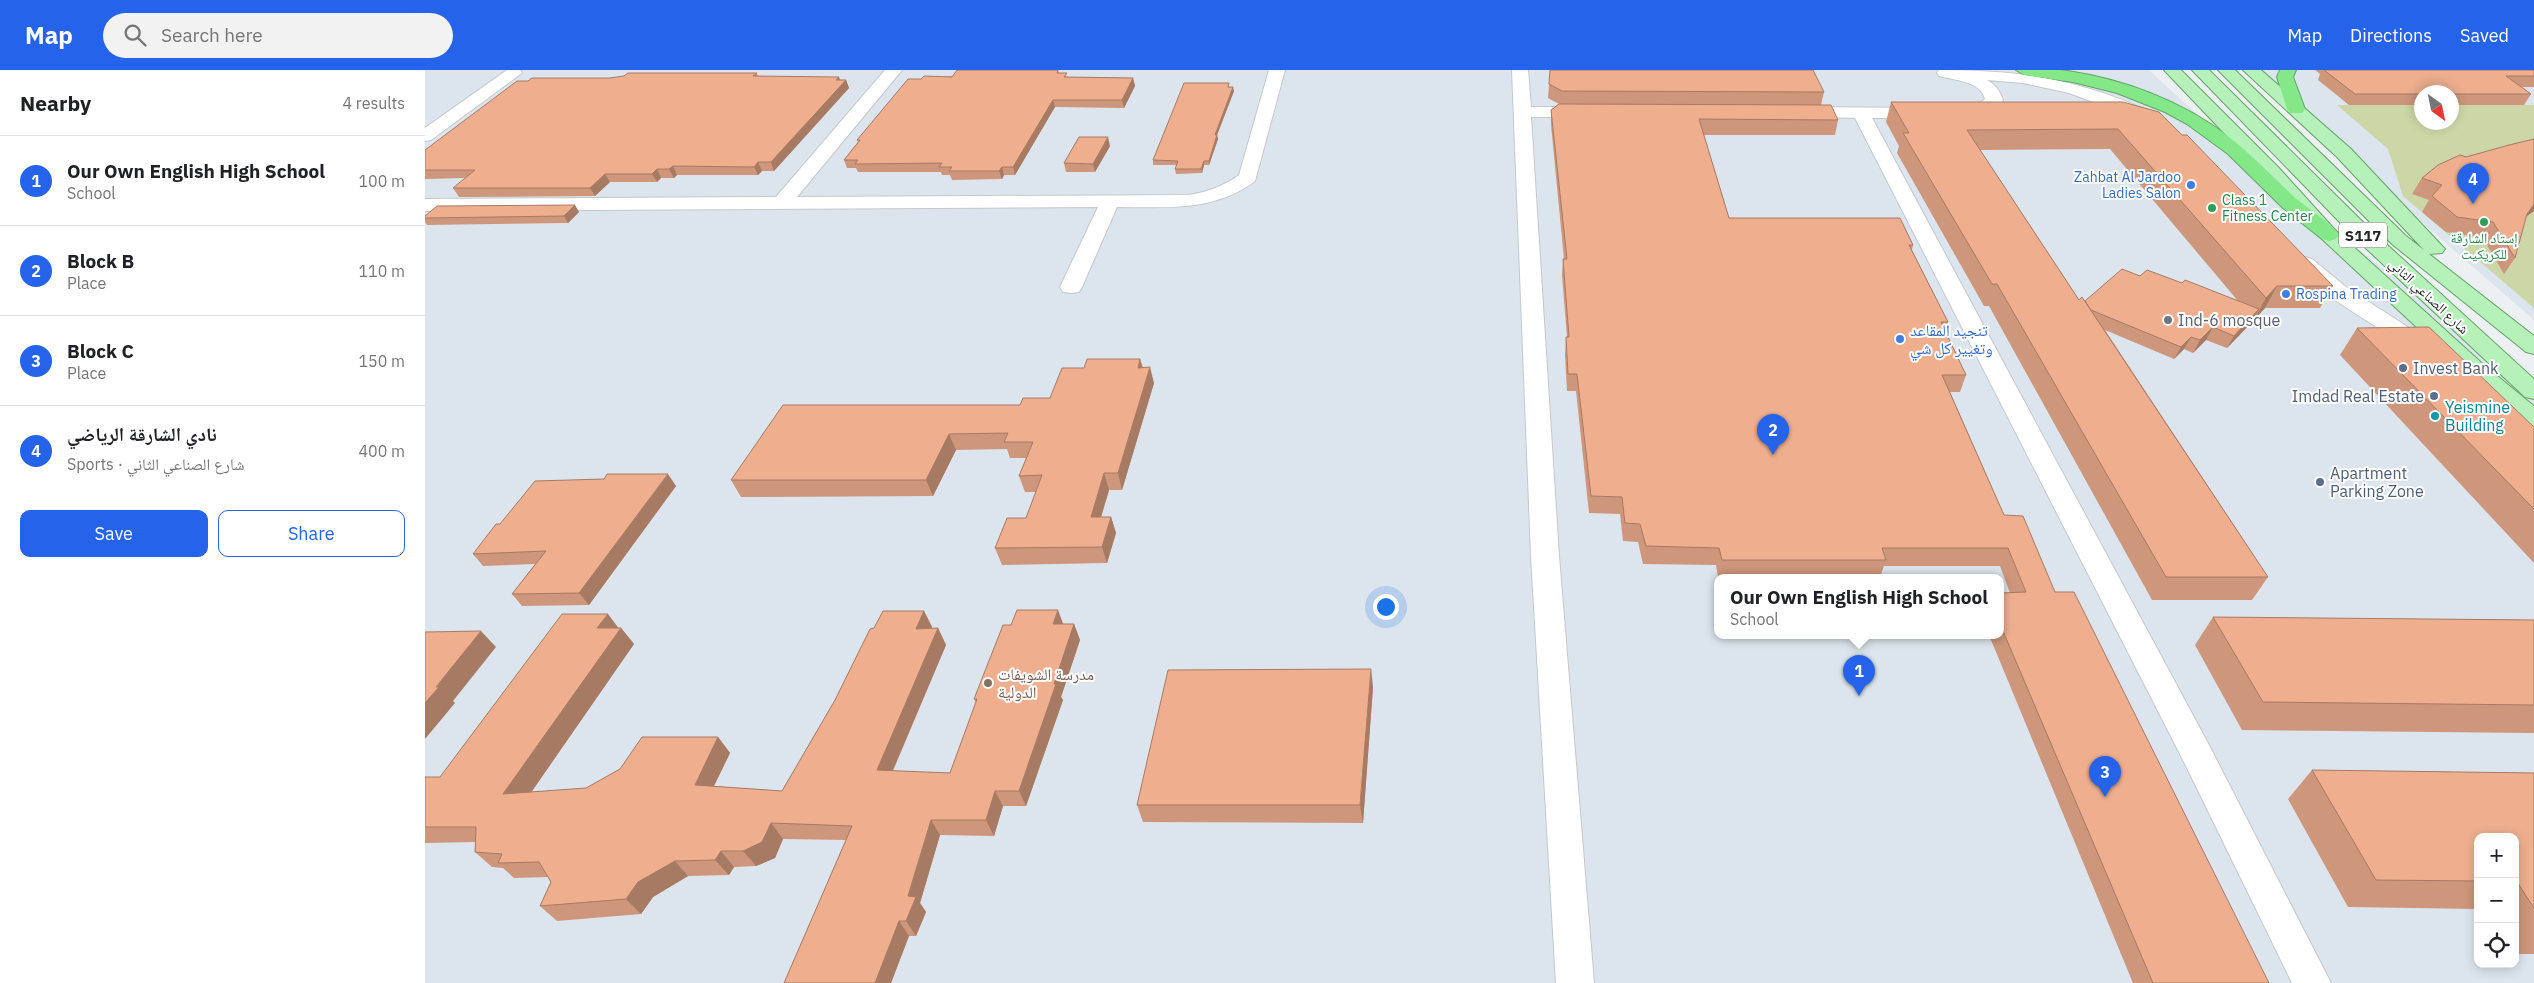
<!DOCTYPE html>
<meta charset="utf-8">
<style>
:root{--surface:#fff;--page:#f2f2f2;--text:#202124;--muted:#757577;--line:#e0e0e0;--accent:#2563eb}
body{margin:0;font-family:"IBM Plex Sans","Noto Naskh Arabic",sans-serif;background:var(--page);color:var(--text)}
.controls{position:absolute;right:15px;bottom:15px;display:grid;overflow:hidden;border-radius:10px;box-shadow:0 2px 12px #0003}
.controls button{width:45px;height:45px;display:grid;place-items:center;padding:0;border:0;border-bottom:1px solid var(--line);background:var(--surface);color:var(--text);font:25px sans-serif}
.compass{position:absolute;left:1989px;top:15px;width:45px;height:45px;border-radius:50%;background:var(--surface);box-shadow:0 2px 12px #0003;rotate:147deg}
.you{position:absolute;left:960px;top:536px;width:18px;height:18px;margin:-12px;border:4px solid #fff;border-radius:50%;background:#1a73e8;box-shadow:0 0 0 8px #1a73e833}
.badge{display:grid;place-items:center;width:32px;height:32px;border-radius:50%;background:var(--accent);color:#fff;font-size:16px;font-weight:700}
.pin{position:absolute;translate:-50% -41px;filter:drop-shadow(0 1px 2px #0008)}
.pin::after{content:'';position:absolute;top:26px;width:18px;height:15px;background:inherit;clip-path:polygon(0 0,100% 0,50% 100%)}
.popup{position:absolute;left:1289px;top:504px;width:290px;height:65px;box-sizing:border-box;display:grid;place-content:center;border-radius:10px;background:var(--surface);filter:drop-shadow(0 1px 4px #0005);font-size:16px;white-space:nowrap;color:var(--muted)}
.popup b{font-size:19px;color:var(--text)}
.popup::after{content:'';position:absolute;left:50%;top:100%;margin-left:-10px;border:10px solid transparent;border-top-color:var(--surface)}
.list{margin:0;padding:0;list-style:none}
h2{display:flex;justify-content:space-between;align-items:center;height:65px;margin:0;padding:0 20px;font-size:21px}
h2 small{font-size:16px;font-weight:400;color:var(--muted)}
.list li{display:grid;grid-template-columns:32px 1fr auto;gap:15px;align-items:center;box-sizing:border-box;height:90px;padding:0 20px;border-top:1px solid var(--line)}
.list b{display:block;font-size:19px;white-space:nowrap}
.list p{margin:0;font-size:16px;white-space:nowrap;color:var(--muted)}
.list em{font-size:16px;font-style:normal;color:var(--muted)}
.actions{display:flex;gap:10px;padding:15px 20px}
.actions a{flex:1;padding:11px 0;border:1px solid var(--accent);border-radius:10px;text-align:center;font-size:18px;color:var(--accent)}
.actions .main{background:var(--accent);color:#fff}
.icon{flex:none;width:28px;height:28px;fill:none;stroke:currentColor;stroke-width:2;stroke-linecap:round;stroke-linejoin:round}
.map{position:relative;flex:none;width:2109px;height:913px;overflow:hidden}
header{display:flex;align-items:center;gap:30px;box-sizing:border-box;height:70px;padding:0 25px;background:var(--accent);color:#fff}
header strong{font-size:24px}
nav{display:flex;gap:28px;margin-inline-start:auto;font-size:18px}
.search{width:350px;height:45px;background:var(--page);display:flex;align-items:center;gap:12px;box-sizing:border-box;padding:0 18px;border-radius:28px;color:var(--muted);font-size:19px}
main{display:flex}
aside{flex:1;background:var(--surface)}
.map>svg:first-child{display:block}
.built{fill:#dce5ed;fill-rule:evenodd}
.green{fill:#ccd6a6}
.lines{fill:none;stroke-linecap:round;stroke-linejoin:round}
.minor-casing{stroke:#c5c8ca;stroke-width:2}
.major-casing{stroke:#63a466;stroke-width:2}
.highway-casing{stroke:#63a466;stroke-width:2}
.minor{fill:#fff;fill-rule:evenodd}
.major{fill:#b5f1b8;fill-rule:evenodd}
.highway{fill:#84e888;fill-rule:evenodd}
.wall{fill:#ce967b;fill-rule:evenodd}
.shaded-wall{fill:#a77a64}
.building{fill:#efaf8f;stroke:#a77a64}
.shop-dot{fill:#3f7fe0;stroke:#fff;stroke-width:2}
.leisure-dot{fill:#2e9e5b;stroke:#fff;stroke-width:2}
.worship-dot{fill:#6b7280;stroke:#fff;stroke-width:2}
.service-dot{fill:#5c6f8a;stroke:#fff;stroke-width:2}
.culture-dot{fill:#0f9aa8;stroke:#fff;stroke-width:2}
.education-dot{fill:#8d6e63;stroke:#fff;stroke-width:2}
.labels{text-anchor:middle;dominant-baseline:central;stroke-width:4;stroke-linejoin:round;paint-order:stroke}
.far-shop-label{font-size:14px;fill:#366cbe;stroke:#fff;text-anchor:end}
.far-leisure-label{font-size:14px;fill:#27864d;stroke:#fff;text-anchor:start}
.far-street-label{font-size:14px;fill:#252627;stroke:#fff}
.shield{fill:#fff;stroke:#666768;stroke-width:1}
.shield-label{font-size:15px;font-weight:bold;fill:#252627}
.worship-label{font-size:16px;fill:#5b616d;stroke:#fff;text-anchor:start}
.shop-label{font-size:16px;fill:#366cbe;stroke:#fff;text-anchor:start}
.service-label{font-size:16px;fill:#4e5e75;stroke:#fff;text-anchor:start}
.culture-label{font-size:16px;fill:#0d838f;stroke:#fff;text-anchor:start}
.education-label{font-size:16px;fill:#785e54;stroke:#fff;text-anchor:start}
</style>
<header>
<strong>Map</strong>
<div class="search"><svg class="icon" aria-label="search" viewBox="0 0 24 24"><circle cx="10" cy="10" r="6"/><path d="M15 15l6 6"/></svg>Search here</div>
<nav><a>Map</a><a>Directions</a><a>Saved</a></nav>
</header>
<main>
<aside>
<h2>Nearby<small>4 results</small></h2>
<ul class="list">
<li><span class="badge">1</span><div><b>Our Own English High School</b><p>School</p></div><em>100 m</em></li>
<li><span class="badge">2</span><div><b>Block B</b><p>Place</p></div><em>110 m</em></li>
<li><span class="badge">3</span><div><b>Block C</b><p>Place</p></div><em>150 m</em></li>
<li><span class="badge">4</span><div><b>نادي الشارقة الرياضي</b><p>Sports · شارع الصناعي الثاني</p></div><em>400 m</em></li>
</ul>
<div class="actions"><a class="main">Save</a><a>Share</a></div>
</aside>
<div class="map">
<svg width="2109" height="913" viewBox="0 0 2109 913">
<rect width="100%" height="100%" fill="#edf0f2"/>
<g class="built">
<path d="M0,0H1724L1825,93L2109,318V913H0ZM1293,507H1575V565H1293ZM2053,767H2090V894H2053Z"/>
<path d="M1822,0H2109V250ZM1996,22H2026V52H1996Z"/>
</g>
<polygon class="green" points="1912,35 1996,35 1996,52 2026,52 2027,35 2109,35 2109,238 1978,126 1963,79"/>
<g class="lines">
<g class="minor-casing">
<g id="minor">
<polygon points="82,0 95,0 97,3 6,70 0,71 0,58"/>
<path d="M460,0H477L372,127L764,125C782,122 799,116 814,105L844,0H860L830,111C790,142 740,137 692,137L657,217L654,222L646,223L638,222L635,217L673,137L0,141V129L351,127Z"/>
<polygon points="1087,0 1103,0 1106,37 1163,37 1169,38 1172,42 1169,46 1163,47 1106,47 1134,486 1169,913 1131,913 1106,486"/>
<path d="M1514,0C1593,0 1655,9 1728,43L1731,47L1728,51L1722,52L1644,23L1598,13L1562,10C1570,14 1575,21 1578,30C1568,44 1544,51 1528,47L1525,43L1528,39L1553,35L1560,29C1556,11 1528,10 1514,6L1512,3Z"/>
<polygon points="1373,37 1500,38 1506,39 1509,43 1506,47 1500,48 1447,48 1785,677 1906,913 1867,913 1760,694 1430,48 1367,46 1364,42 1367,38"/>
<polygon points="1880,187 1887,189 1921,217 2009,274 2013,279 2009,284 2001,286 1993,284 1905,227 1869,193 1873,189"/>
</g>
</g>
<g class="major-casing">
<g id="major">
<polygon points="1739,0 1756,0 1854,98 1911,161 2060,296 2109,336 2109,357 2100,355 2044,306 1897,169 1840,106"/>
<polygon points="1767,0 1784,0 1946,160 2109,309 2109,329 2100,327 1931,169"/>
<polygon points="1793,0 1810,0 1981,166 1999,180 1912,87 1818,0 1836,0 1926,79 2020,179 2017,183 2004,184 2109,266 2109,284 2101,282 1967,174"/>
</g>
</g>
<g class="highway-casing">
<g id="highway">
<path d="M1591,0C1606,0 1622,0 1636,0C1696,8 1756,30 1804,67C1826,84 1845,104 1865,123C1879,137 1904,150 1914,165L1911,169L1904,171L1897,169L1858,138L1803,84L1762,54L1740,42L1692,23L1648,12L1599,5Z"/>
<polygon points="1855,0 1871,0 1868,7 1880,39 1877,43 1865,43 1862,39 1852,7"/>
</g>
</g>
<use href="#minor" class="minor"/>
<use href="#major" class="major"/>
<use href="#highway" class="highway"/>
</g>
<g class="wall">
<polygon points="595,0 633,0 634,3 643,7 708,8 710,16 699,38 630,37 590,105 579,105 577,109 527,110 525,105 517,105 516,102 433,102 431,98 422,98 419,90 433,72 432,70 496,9"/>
<polygon points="1890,0 2109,0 2109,17 2097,17 2106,24 2099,35 2026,35 2026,22 1996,22 1996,35 1924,35 1893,10 1895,4"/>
<polygon points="332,3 333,6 421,10 424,18 349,101 337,101 333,105 252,105 249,108 236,108 232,112 185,112 170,126 34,127 28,118 40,108 0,109 0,80 103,11"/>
<polygon points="1124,14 1399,22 1396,35 1413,50 1410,65 1279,65 1304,148 1488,175 1487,180 1523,252 1520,261 1541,305 1535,322 1525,322 1579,445 1630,522 1844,913 1708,913 1564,565 1575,565 1575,523 1585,523 1575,496 1459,496 1455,507 1293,507 1291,495 1218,494 1213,472 1198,471 1195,444 1164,443 1151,321 1142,321 1140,285 1141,267 1142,267 1137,205 1138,189 1139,189 1126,55 1126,40 1134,34 1123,28"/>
<polygon points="805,17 809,21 792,65 793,69 784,95 779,95 777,103 751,104 750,99 752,95 728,95 728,90"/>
<path d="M1466,32L1757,65L1908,216L1895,238H1840L1829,250V249L1827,252L1802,278L1781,270L1768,283L1759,279L1749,289L1680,260L1843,507L1827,530H1727L1564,236H1559L1472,83L1474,76L1461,52ZM1685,79L1813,231L1757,213L1715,206L1660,231L1654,230L1555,80Z"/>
<polygon points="2109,69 2109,141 2101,147 2090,188 2079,204 2058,168 2021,162 1997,142 2004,130 1987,124 1997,108 2041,87"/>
<polygon points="685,76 670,102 641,102 639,93"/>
<polygon points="154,142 143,153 2,155 0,152 0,146"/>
<polygon points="1932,258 2109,357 2109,493 1915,285"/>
<polygon points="715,289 718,297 729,313 697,420 684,420 676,447 686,447 691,463 682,493 577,495 570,478 601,448 611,422 600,422 594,406 601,388 585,388 582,379 531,380 508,426 316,427 306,410 595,335 625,328 659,298"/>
<polygon points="251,416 164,535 97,536 87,524 110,494 58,496 48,484 75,454"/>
<polygon points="499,541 507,557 507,559 513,558 521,575 468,701 525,703 551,633 549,629 638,554 649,554 655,570 636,627 638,630 601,736 578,736 569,766 515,765 495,833 501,842 491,866 484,866 466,913 359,913 421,770 358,769 350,788 331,796 309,797 304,805 263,806 228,827 216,844 132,851 115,836 126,812 123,807 89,808 78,798 67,797 50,782 50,772 0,773 0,707 15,707 194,558 196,558 209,574 106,722 161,718 293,667 305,683 289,716 357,721 410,630 449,558"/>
<polygon points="1788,547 2109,550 2109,663 1817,660 1770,575"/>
<polygon points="948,617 938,753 718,752 712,735"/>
<polygon points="1887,700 2109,703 2109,884 2090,884 2090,767 2053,767 2053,839 1923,837 1863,729"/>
</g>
<g class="shaded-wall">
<polygon points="414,7 417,15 421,10 424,18 349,101 346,92"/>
<polygon points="708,8 710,16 699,38 697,30"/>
<polygon points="808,17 809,21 792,65 793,69 784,95 784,91 790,65"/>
<polygon points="628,30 630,37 590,105 588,97"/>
<polygon points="683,67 685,76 670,102 668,94"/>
<polygon points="779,91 779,95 777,103 776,99"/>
<polygon points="333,92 337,101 333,105 329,97"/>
<polygon points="248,96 252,105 249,108 244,99"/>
<polygon points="577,97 579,105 577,109 574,101"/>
<polygon points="232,99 236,108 232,112 227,104"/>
<polygon points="180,104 185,112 170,126 165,118"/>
<polygon points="2109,134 2109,141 2100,147 2091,160"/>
<polygon points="150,135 154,142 143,153 139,146"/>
<polygon points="1852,216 1840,238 1829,250 1841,228"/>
<polygon points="1834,239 1827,252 1802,278 1809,266"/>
<polygon points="1788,257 1781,270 1768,283 1775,270"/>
<polygon points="1766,267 1759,279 1749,289 1756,277"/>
<polygon points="715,289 719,305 713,298"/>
<polygon points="725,297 729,313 697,420 693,403"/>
<polygon points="524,364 531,380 508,426 501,410"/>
<polygon points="679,403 684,420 671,464 666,447"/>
<polygon points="243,404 251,416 164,535 154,523"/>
<polygon points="686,447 691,463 682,493 677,477"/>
<polygon points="633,540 639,556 628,554"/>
<polygon points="499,541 507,557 499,575 491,559"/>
<polygon points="183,544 195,560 196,558 209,574 94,740 78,724 172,558"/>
<polygon points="649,554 655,570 636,627 638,630 601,736 594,721"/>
<polygon points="513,558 521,575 461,716 452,700"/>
<polygon points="56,561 71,577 28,631 30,633 0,669 0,633 11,617"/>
<polygon points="946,599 948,617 938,753 935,735"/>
<polygon points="293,667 305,683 282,730 270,715"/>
<polygon points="570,721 578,736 569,766 561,750"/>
<polygon points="506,750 515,765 495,833 501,842 491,866 481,851 483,826"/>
<polygon points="346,753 358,769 350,788 331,796 318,781"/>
<polygon points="296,781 309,797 304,805 290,790"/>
<polygon points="250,791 263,806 228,827 216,844 201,829 213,812"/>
<polygon points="474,851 484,866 466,913 450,913"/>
</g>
<g class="building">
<polygon points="532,0 633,0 632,3 642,3 639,7 708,8 697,30 628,30 588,97 577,97 574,101 524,101 527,97 514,97 517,93 430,94 433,90 419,90 435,70 432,70 483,9 496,9 499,6 527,7"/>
<polygon points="1125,0 1388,0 1399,22 1137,21 1124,14"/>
<polygon points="1899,0 2109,0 2109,6 2081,6 2106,24 2026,24 2026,22 1996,22 1996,24 1930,24"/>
<polygon points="203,3 332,3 328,6 414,7 411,10 421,10 346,92 333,92 329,97 248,96 244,99 232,99 227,104 180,104 165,118 28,118 50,100 0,100 0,80 92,11 103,11 107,8 185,8 199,6"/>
<polygon points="759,13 804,13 803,17 808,17 790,65 792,65 784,91 779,91 776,99 750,99 753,91 728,90"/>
<polygon points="1466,32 1698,32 1734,42 1757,65 1762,65 1908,216 1852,216 1841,228 1693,59 1542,60 1654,230 1657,227 1843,507 1741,507 1572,214 1567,214 1478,63 1484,63"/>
<polygon points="1134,34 1406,35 1413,50 1274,49 1304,148 1475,148 1488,175 1484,175 1523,252 1516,252 1541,305 1517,305 1579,445 1598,446 1630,522 1649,522 1844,913 1728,913 1575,554 1575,523 1601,522 1583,478 1457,478 1461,490 1297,490 1294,478 1221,476 1215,454 1200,453 1197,427 1166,426 1152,304 1143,304 1141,267 1144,267 1138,189 1142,189 1126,40"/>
<polygon points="654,67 683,67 668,94 639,93"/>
<polygon points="2109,69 2109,134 2102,144 2090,188 2068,152 2032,147 2007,126 2017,115 1997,108 2013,95 2035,85 2041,87 2084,75"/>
<polygon points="150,135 139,146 0,148 0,146 12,136"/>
<polygon points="1697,199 1715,206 1722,200 1757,213 1760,210 1834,239 1809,266 1788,257 1775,270 1766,267 1756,277 1666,240 1660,231"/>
<polygon points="2004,257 2109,357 2109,439 1932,258"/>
<polygon points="662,289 715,289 713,298 725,297 693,403 679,403 666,447 686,447 677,477 570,478 582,448 601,448 617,405 594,406 608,372 579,372 583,363 524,364 501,410 306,410 358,335 595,335 598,328 625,328 637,298 659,298"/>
<polygon points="182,404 243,404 154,523 87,524 121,481 48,484 71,454 75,454 110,411 179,409"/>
<polygon points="592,540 633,540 628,554 649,554 629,614 631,614 594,721 570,721 561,750 506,750 483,826 491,827 481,851 474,851 450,913 359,913 427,756 346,753 337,772 318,781 296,781 290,790 250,791 213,812 201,829 115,836 126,812 114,792 73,793 77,784 50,782 51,757 0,757 0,707 15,707 137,544 183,544 172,558 196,558 78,724 161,718 195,699 217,667 293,667 270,715 357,721 410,630 445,559 449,558 458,541 499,541 491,559 513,558 452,700 525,703 552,629 549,629 578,555 586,555"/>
<polygon points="1788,547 2109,550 2109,635 1838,632"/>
<polygon points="56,561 11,617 14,617 0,633 0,562"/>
<polygon points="946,599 935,735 712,735 743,600"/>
<polygon points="1887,700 2109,703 2109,838 2092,812 2090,812 2090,767 2053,767 2053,811 1951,810"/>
</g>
<g class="shop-dot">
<circle cx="1766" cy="115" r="5"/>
<circle cx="1861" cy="224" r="5"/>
<circle cx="1475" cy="269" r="5"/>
</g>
<g class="leisure-dot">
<circle cx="1787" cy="138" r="5"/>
<circle cx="2059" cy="152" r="5"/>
</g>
<circle class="worship-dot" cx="1743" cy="250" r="5"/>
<g class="service-dot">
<circle cx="1978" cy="298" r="5"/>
<circle cx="2009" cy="326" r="5"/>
<circle cx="1895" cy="412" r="5"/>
</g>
<circle class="culture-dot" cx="2010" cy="346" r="5"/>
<circle class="education-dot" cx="563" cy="613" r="5"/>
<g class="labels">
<g class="far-shop-label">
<text x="1756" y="107">Zahbat Al Jardoo<tspan x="1756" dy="16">Ladies Salon</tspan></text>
<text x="1871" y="224" text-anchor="start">Rospina Trading</text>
</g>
<g class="far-leisure-label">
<text x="1797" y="130">Class 1<tspan x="1797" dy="16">Fitness Center</tspan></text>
<text x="2059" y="168" text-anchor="middle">إستاد الشارقة<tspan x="2059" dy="16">للكريكيت</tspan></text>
</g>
<g class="far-street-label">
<text transform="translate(2004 226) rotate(43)">شارع الصناعي الثاني</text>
</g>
<rect class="shield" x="1914" y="152.5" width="48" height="25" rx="4"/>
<g class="shield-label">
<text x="1938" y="165">S117</text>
</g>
<g class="worship-label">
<text x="1753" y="250">Ind-6 mosque</text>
</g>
<g class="shop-label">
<text x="1485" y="260">تنجيد المقاعد<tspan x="1485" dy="18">وتغيير كل شي</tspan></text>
</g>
<g class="service-label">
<text x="1988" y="298">Invest Bank</text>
<text x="1999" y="326" text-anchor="end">Imdad Real Estate</text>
<text x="1905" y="403">Apartment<tspan x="1905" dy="18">Parking Zone</tspan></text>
</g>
<g class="culture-label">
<text x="2020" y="337">Yeismine<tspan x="2020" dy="18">Building</tspan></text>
</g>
<g class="education-label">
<text x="573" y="604">مدرسة الشويفات<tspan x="573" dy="18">الدولية</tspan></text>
</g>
</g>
</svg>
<div class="controls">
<button>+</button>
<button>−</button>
<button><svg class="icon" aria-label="locate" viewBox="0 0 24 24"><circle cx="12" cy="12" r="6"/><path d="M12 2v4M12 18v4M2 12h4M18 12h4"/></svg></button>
</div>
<svg class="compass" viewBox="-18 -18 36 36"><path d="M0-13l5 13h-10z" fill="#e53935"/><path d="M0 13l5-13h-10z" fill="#757577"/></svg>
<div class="you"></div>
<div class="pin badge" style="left:1434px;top:626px">1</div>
<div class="popup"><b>Our Own English High School</b>School</div>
<div class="pin badge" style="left:1348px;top:385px">2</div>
<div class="pin badge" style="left:1680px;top:727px">3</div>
<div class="pin badge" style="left:2048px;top:134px">4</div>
</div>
</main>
